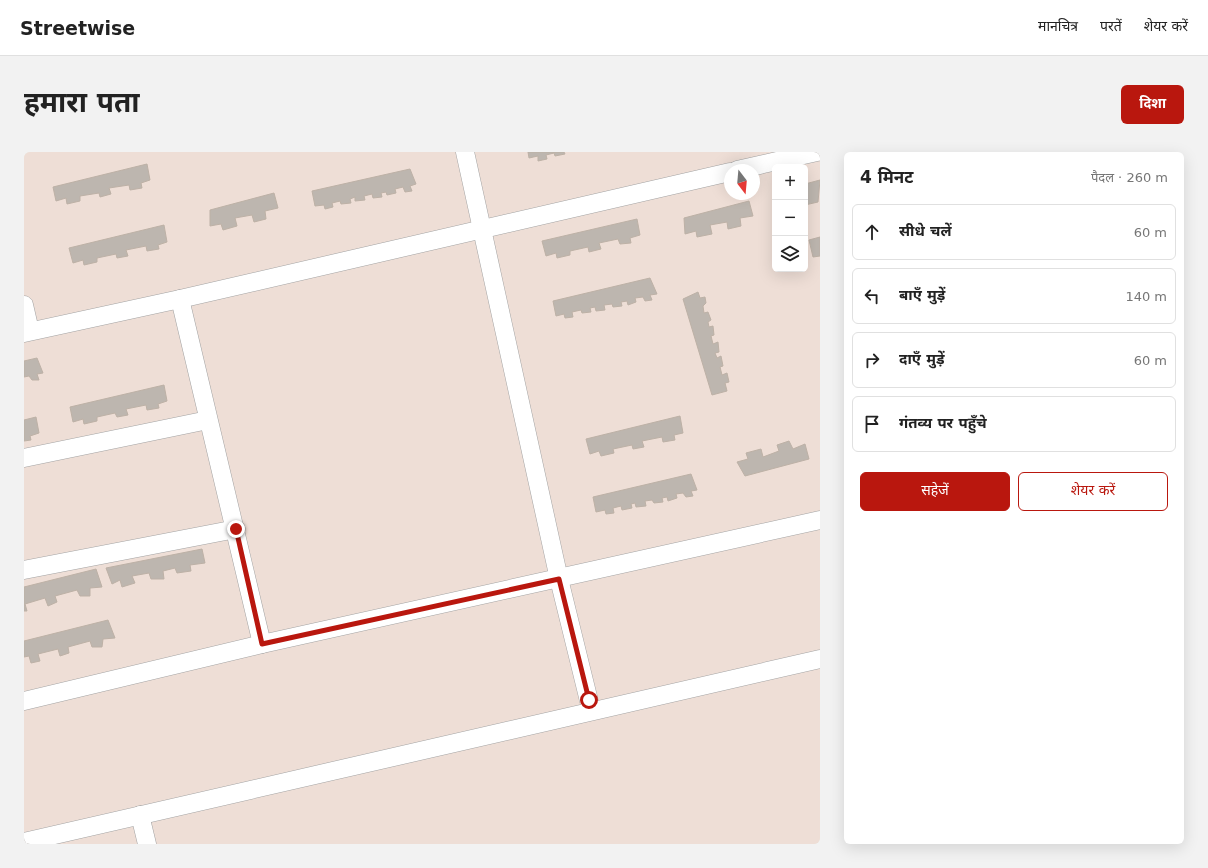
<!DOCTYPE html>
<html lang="hi">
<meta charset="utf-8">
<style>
:root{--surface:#fff;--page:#f2f2f2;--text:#222;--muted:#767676;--line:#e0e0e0;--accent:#b9170e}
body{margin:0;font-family:"DejaVu Sans","Noto Sans Devanagari",sans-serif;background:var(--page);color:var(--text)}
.controls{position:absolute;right:12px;top:12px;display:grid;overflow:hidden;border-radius:6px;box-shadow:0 4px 16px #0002}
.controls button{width:36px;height:36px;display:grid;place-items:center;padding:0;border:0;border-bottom:1px solid var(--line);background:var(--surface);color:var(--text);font:20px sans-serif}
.compass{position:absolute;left:700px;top:12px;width:36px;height:36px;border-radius:50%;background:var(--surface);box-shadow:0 4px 16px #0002;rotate:164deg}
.stop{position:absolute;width:12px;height:12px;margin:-9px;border:3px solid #b9170e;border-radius:50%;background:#fff}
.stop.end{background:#b9170e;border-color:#fff;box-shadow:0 1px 4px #0008}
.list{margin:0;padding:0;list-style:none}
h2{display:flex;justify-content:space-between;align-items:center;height:52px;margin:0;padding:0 16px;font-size:17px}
h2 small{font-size:13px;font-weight:400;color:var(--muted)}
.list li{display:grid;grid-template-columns:26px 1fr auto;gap:12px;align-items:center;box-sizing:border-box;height:56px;margin:0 8px 8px;padding:0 8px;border:1px solid var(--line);border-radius:6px}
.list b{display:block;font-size:15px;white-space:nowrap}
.list em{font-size:13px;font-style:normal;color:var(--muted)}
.actions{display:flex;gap:8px;padding:12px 16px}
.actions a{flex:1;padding:9px 0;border:1px solid var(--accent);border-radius:6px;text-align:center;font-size:14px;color:var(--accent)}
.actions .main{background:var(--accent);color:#fff}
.icon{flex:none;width:22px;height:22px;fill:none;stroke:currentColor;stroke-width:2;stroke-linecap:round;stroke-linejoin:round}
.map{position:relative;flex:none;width:796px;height:692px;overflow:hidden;border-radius:6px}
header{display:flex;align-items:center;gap:24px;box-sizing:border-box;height:56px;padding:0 20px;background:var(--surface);border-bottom:1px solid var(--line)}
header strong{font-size:19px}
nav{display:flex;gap:22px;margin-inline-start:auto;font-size:14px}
.intro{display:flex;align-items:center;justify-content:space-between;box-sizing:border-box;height:96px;padding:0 24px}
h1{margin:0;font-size:28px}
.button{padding:10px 18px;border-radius:6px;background:var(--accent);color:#fff;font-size:14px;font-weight:700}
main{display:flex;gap:24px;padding:0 24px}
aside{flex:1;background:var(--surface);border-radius:6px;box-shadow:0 4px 16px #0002}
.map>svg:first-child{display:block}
.military{fill:#eeded6;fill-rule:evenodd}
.building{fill:#bdb6af;stroke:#bdb1a6}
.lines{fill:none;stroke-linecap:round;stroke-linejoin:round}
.minor-casing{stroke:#a3a3a3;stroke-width:19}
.minor{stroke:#fff;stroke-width:18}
.route{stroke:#b9170e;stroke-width:5}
</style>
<header>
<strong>Streetwise</strong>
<nav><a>मानचित्र</a><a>परतें</a><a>शेयर करें</a></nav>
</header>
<div class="intro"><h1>हमारा पता</h1><a class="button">दिशा</a></div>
<main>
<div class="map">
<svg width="796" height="692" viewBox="0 0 796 692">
<rect width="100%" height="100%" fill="#eceae2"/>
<path class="military" d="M0,0H796V692H0ZM751,15H781V117H751ZM706,18H730V42H706Z"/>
<g class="building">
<polygon points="504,0 540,0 541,2 531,4 530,1 522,3 523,7 514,9 514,4 505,6"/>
<polygon points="123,12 126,28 117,31 118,36 106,38 105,33 85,36 87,42 76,45 75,41 56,44 56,49 43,52 42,46 32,49 29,35"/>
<polygon points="386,17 392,32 386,34 388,39 381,40 379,35 371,37 372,41 363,43 362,40 357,41 358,45 349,46 348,42 340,44 341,48 331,49 331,45 326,47 327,51 317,52 316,49 308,51 309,55 301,57 300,53 291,54 288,39"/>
<polygon points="796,28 794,50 781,53 781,32"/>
<polygon points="250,41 254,56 241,59 242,67 230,70 228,63 211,66 213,74 199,78 197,72 186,74 186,58"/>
<polygon points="725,49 729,64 716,66 717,74 704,77 703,70 686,73 688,82 673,85 672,79 661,82 660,66"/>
<polygon points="613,67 616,83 606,86 607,91 596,92 594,87 575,91 577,97 565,100 564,95 546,99 546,103 533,106 532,101 522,104 518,89"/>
<polygon points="140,73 143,90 134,93 135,97 123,99 122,94 102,98 104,104 93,106 92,102 73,106 73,110 60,113 59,108 49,111 45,96"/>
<polygon points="796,85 796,104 789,105 785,88"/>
<polygon points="626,126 633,142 626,143 628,148 621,149 619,145 611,146 612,150 604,153 603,149 597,150 598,154 589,155 588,152 580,153 581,158 572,159 571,155 566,156 567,160 558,161 557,158 548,160 549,165 541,166 540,162 532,164 529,149"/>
<polygon points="674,140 676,146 681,145 682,151 679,154 680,161 684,160 687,168 684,170 685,175 689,174 690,183 687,184 689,192 694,190 695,200 691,201 693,206 697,204 699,214 696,215 698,223 703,221 705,230 701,231 703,239 688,243 659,147"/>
<polygon points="13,206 19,221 13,222 15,228 8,228 5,224 0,225 0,209"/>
<polygon points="140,233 143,249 134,252 135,256 123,258 122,253 102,257 104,263 93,265 91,261 73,265 73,269 60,272 59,267 49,270 46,255"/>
<polygon points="656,264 659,281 650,283 651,288 639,290 638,285 618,289 620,295 609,297 608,293 589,297 590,301 577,304 575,299 566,302 562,287"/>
<polygon points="12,265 15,281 6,284 7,288 0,289 0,268"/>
<polygon points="765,289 769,297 781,292 785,307 721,324 713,310 724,307 722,301 737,297 739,305 755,299 753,293"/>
<polygon points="667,322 673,338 667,339 669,344 662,345 659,341 652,342 653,346 644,349 643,345 638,346 639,350 630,351 628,348 621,349 622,354 612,355 611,351 607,352 608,356 598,358 597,354 589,356 590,361 582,362 581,358 572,360 569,345"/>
<polygon points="178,397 181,411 166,413 167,419 153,421 151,416 139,419 140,427 127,427 125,421 108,424 111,431 98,435 96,428 88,432 82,416"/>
<polygon points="72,417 78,435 66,436 66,444 56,444 53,438 31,444 33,450 24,454 21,446 1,452 3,459 0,459 0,435"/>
<polygon points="84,468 91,486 79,487 78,495 68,495 66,489 44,495 45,501 36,504 34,497 14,502 16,509 7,511 5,504 0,505 0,489"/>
</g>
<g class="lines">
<g class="minor-casing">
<g id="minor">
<polyline points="441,0 535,427 565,549"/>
<polyline points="713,18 793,0"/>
<polyline points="156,147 238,492"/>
<polyline points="0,153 6,179"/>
<polyline points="0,181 156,147 706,20"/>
<polyline points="0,306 184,268"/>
<polyline points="0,418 212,377"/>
<polyline points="0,549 238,492 796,368"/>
<polyline points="116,663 123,692"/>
<polyline points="0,690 796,507"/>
</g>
</g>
<use href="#minor" class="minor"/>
</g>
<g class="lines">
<polyline class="route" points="212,377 238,492 535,427 565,548"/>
</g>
</svg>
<div class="controls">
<button>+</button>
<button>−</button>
<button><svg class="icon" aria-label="layers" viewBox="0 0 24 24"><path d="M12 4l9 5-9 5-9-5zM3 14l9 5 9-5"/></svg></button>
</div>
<svg class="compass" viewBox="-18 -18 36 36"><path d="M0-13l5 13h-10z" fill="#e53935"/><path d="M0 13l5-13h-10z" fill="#767676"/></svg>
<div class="stop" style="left:565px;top:548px"></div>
<div class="stop end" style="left:212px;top:377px"></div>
</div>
<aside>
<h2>4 मिनट<small>पैदल · 260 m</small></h2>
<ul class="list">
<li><svg class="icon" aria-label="ahead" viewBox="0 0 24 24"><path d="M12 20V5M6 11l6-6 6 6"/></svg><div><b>सीधे चलें</b></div><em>60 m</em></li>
<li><svg class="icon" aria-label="left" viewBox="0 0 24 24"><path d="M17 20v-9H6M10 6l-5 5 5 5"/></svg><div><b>बाएँ मुड़ें</b></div><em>140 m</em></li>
<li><svg class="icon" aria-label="right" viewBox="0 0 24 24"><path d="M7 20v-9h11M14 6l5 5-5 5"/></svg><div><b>दाएँ मुड़ें</b></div><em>60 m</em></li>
<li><svg class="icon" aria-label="arrive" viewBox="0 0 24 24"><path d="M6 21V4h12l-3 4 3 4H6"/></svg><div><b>गंतव्य पर पहुँचे</b></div></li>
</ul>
<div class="actions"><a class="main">सहेजें</a><a>शेयर करें</a></div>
</aside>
</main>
